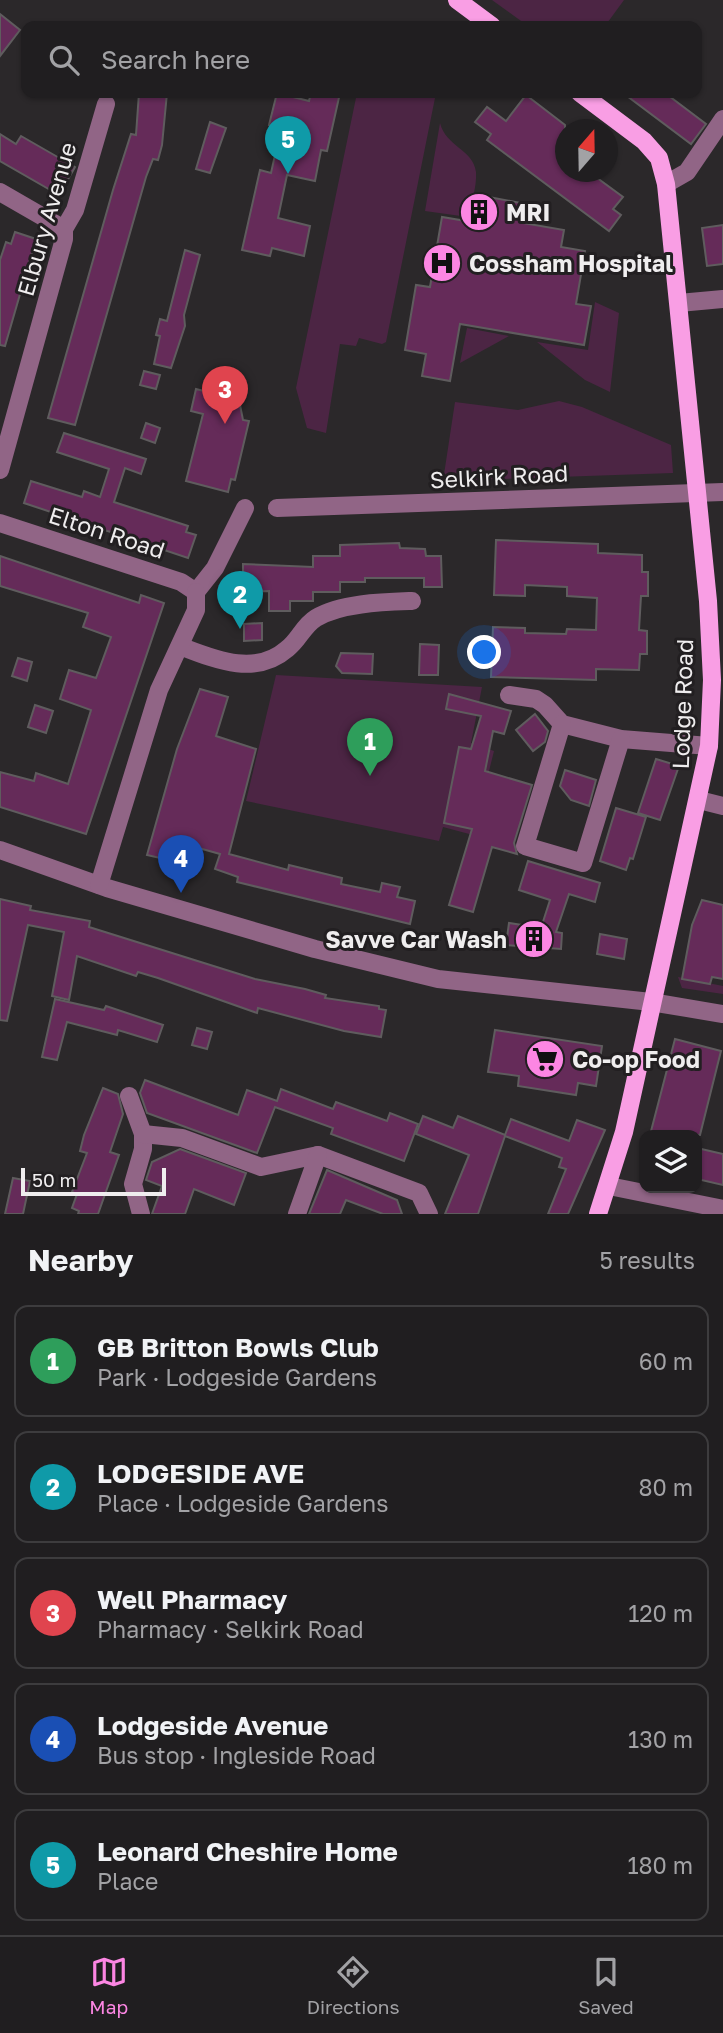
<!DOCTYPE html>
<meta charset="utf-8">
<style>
:root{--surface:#201e20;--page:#282729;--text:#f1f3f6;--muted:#a2a2a5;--line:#3d3c3e;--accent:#fc86e3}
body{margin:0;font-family:"Golos Text",sans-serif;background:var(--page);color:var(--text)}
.controls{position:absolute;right:21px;bottom:21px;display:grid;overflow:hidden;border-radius:14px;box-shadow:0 2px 5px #0004}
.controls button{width:63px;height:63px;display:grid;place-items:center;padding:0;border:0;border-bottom:2px solid var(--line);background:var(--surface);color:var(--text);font:35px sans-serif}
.compass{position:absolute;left:555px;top:119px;width:63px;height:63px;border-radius:50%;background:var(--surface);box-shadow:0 2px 5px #0004;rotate:20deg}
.scale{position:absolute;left:21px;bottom:18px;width:145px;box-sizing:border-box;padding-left:7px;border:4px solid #efedee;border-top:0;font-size:19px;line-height:24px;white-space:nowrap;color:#efedee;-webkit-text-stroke:5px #221f21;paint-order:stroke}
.you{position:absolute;left:485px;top:653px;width:24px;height:24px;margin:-18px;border:5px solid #fff;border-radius:50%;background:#1a73e8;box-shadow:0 0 0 10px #1a73e833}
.badge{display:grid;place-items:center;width:46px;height:46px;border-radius:50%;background:var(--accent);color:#fff;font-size:23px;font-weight:700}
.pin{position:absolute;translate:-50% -58px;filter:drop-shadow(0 2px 4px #0008)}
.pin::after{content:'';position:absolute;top:37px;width:24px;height:21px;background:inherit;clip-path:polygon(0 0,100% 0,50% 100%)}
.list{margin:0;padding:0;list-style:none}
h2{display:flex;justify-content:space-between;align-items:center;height:91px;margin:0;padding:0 28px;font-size:30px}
h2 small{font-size:23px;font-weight:400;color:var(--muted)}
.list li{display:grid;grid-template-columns:46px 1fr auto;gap:21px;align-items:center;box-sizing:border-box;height:112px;margin:0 14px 14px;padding:0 14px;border:2px solid var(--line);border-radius:14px}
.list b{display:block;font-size:26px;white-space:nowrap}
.list p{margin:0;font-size:23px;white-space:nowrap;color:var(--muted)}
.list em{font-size:23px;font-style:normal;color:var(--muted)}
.icon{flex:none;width:38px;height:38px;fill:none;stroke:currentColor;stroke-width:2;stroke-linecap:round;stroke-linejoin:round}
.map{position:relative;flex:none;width:723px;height:1214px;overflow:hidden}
.search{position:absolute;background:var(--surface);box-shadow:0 2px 5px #0004;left:21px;right:21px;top:21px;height:77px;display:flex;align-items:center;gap:18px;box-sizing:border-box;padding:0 24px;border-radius:14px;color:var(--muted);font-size:26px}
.sheet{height:721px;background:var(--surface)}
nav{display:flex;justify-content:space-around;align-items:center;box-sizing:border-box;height:98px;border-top:2px solid var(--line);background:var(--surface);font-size:19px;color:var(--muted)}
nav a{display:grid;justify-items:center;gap:4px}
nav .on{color:var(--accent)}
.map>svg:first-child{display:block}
.green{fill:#4c2544}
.building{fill:#652b59;stroke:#5f5c5e;stroke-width:2}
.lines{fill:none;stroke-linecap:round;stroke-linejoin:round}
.minor{stroke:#916586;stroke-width:18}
.major{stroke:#f99ee4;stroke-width:18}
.labels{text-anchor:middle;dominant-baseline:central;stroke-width:6;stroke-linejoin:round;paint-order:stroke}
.poi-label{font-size:23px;font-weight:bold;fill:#efedee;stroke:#221f21;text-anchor:start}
.street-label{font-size:23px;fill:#efedee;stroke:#221f21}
</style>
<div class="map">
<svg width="723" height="1214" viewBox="0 0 723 1214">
<rect width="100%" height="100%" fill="#2b282a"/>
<g class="green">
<polygon points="492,0 624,0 605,26 528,26"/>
<polygon points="357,93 436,93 386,342 382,344 359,338 356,346 340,344 326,433 307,428 296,388"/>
<path d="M440,123C446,147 473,149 476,172C477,187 471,203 468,217L425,211Z"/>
<polygon points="595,302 619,313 610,392 585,380 537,342 588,350"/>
<polygon points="467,328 509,336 460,363"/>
<polygon points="559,401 582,407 671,445 673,473 443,481 455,402 518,410"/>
<polygon points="276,675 482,687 471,743 494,751 473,835 443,827 439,841 246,801"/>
<polygon points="678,977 723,986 723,994 682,988"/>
</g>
<g class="building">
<polygon points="0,14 20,30 0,56"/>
<polygon points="139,93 167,93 162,145 158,160 153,159 146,177 75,425 48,418 113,190 131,134 136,135"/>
<polygon points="277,93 309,101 311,93 340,93 327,151 321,150 315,181 287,175 278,218 310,226 304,256 272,248 270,256 242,250 260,170 271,173 281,128 269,125"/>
<polygon points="623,93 665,93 706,124 691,144"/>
<polygon points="526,95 565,125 565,172 589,172 623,197 613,209 621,215 609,231 487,140 491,134 475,122 487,107 506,121"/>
<polygon points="210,122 226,128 210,173 196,169"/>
<polygon points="0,134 16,144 21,136 75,167 59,195 0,161"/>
<polygon points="478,195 526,204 523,223 564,230 561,247 585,251 576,304 591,306 584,345 460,324 450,381 422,376 426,354 405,350 416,285 430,287 442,217 472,222"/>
<polygon points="723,225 723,264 707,266 702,228"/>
<polygon points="15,232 36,239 5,346 0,345 0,260 6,242 11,244"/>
<polygon points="185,250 200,255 184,315 185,326 171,368 154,364 160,336 156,335 160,319 167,321"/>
<polygon points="144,371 160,375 156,389 140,385"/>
<polygon points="196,389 239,400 243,420 249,421 235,480 231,479 228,492 186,481 203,414 191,411"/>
<polygon points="146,423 160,428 155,443 141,438"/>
<polygon points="64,433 146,459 141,474 125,468 114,502 188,526 186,532 196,535 188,558 24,503 31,481 82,497 84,491 100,497 109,469 57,452"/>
<polygon points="496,540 598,544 598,553 642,555 642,572 648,572 648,596 641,596 639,630 647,631 647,654 640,654 639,670 596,669 596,680 491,677 493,627 525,628 525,633 566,634 567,629 596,630 597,598 567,596 567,587 525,585 525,596 494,595"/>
<polygon points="399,543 400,548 425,549 426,556 441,556 442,587 424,587 424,578 365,578 365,582 340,582 340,592 313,592 313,601 290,601 290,611 269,611 269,591 243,592 243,564 313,567 313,556 340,556 340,545"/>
<polygon points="0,556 139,603 141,595 164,603 86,834 0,807 0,772 34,781 36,773 68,784 91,710 60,699 69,670 96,678 111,637 83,627 88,613 0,586"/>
<polygon points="262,623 262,640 244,641 244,624"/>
<polygon points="420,644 439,645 438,675 419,675"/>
<polygon points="341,653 373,654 372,674 342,673 336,666"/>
<polygon points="18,658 32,662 27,681 12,676"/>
<polygon points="200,689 228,697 216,736 256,749 229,854 288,870 289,865 342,878 341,884 380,892 382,883 400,887 397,897 415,901 410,924 237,882 238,877 215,869 220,854 188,845 186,858 182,863 147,855 177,749"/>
<polygon points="449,694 511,711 504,734 493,731 485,771 532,785 514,843 517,854 492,847 473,912 449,905 472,829 444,823 459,747 471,749 481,716 446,709"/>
<polygon points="35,705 53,711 46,733 28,727"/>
<polygon points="535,714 548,731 545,742 533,751 516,730"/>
<polygon points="656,759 679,766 660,820 638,813"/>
<polygon points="565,770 596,780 589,806 571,800 560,786"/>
<polygon points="616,808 646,817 633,859 630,858 626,870 600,861"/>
<polygon points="528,861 600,883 595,902 569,894 556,932 562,933 561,949 506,945 509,923 541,928 550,900 519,890"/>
<polygon points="0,899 31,906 30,910 90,921 89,927 255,979 305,989 326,995 325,998 379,1006 379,1009 386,1010 381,1037 344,1031 258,1008 257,1013 158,978 138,972 136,976 77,956 69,1000 52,996 64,932 28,925 7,1021 0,1020"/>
<polygon points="702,900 723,905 723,979 712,977 710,984 682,979 692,925"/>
<polygon points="600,934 627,939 624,959 597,954"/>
<polygon points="55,999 104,1010 106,1006 163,1025 157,1042 118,1030 117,1035 67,1022 57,1060 42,1057"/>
<polygon points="197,1028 212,1032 207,1049 192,1045"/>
<polygon points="495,1030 602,1046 596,1086 578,1083 576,1095 518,1086 519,1076 488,1072"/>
<polygon points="675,1039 721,1051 700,1135 650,1135"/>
<polygon points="145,1080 238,1115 247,1090 277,1101 281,1089 333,1109 336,1102 387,1121 390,1113 418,1124 404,1161 331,1134 333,1128 275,1107 257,1153 254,1152 147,1113 140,1093"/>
<polygon points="103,1088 118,1094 123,1114 110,1152 119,1155 98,1214 78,1214 79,1211 72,1208 77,1194 72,1192 87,1153 80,1151 84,1135"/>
<polygon points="423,1116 453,1128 458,1116 505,1135 511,1119 569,1141 577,1120 605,1130 568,1214 548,1214 566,1169 559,1167 562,1158 505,1136 478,1214 445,1214 469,1155 416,1134"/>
<polygon points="697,1148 723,1154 723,1185 697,1179"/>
<polygon points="180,1149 246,1173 234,1205 194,1189 185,1214 152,1214 162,1186 146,1180 152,1162"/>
<polygon points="327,1170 397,1200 402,1214 383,1214 346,1200 340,1214 309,1214"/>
<polygon points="13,1178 30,1181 23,1214 5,1214"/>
</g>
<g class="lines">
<g class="minor">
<polyline points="666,184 687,172 723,119"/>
<polyline points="0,192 64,229"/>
<polyline points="679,303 723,299"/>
<polyline points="0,470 64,239 64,229 75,210 106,104"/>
<polyline points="277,508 723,492"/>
<polyline points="0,523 181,582 196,592"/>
<polyline points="196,592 215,568 245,508"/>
<path d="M180,646C214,659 255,677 287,649C299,640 303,626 316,618C341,603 384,602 412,601"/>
<polyline points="509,695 536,699 545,705 562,724 621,739 709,746"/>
<polyline points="562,724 525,846 583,863 621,739"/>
<polyline points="699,800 723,806"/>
<polyline points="0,850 107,888 315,949 438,979 651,1002 723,1014"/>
<polyline points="99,885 159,690 196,610 196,592"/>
<polyline points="129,1096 143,1134 143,1149 133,1184 141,1214"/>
<polyline points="143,1134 182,1138 261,1167 318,1155 419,1193 429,1214"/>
<polyline points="609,1186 723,1209"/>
<polyline points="297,1214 318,1155"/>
</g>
<g class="major">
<polyline points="457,0 492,26"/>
<polyline points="580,93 644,141 659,158 666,184 708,601 712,680 709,746 624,1132 598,1214"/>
</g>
</g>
<defs>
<g id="building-disc" transform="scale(2.0125)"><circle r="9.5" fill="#fc86e3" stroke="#221f21"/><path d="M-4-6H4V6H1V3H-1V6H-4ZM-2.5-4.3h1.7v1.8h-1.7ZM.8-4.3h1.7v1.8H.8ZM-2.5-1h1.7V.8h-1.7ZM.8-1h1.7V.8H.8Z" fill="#111"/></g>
<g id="hospital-disc" transform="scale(2.0125)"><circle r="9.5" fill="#fc86e3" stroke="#221f21"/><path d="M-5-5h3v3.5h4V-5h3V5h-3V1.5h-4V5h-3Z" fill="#111"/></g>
<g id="supermarket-disc" transform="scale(2.0125)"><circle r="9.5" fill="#fc86e3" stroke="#221f21"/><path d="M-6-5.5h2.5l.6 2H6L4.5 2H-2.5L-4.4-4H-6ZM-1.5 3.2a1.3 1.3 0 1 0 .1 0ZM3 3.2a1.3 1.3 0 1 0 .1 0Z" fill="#111"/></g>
</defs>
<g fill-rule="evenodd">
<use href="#building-disc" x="479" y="212"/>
<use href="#hospital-disc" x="442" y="263"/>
<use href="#building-disc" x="534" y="939"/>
<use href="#supermarket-disc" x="545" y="1059"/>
</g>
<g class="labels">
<g class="poi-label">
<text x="506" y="212">MRI</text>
<text x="469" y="263">Cossham Hospital</text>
<text x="507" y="939" text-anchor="end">Savve Car Wash</text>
<text x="572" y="1059">Co-op Food</text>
</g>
<g class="street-label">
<text transform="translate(46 219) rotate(-74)">Elbury Avenue</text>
<text transform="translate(499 476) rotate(-3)">Selkirk Road</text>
<text transform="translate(107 532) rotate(18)">Elton Road</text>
<text transform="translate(682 704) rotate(-88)">Lodge Road</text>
</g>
</g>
</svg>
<div class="controls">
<button><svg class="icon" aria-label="layers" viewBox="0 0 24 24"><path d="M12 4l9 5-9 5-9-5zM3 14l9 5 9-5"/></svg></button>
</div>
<svg class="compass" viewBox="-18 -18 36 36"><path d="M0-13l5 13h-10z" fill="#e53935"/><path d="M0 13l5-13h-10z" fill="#a2a2a5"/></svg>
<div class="scale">50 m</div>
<div class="you"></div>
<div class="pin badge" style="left:370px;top:776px;background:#2e9e5b">1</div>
<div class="pin badge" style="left:240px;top:629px;background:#0f9aa8">2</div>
<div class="pin badge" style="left:225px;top:424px;background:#e0444e">3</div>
<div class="pin badge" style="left:181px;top:893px;background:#1a4fb4">4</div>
<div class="pin badge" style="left:288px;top:174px;background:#0f9aa8">5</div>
<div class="search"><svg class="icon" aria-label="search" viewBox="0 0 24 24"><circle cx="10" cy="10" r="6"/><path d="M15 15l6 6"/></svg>Search here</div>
</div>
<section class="sheet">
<h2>Nearby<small>5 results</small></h2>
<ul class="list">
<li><span class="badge" style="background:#2e9e5b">1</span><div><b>GB Britton Bowls Club</b><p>Park · Lodgeside Gardens</p></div><em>60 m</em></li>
<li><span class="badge" style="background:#0f9aa8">2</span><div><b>LODGESIDE AVE</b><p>Place · Lodgeside Gardens</p></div><em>80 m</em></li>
<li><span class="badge" style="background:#e0444e">3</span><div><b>Well Pharmacy</b><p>Pharmacy · Selkirk Road</p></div><em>120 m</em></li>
<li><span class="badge" style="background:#1a4fb4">4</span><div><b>Lodgeside Avenue</b><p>Bus stop · Ingleside Road</p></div><em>130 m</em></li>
<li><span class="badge" style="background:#0f9aa8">5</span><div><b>Leonard Cheshire Home</b><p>Place</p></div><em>180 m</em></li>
</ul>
</section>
<nav>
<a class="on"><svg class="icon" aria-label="map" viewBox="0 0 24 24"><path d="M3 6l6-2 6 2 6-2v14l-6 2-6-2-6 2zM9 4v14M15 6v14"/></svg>Map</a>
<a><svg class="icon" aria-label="directions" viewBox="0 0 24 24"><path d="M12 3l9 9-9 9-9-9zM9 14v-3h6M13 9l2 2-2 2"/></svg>Directions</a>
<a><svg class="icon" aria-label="saved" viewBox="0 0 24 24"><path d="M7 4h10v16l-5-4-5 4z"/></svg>Saved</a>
</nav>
